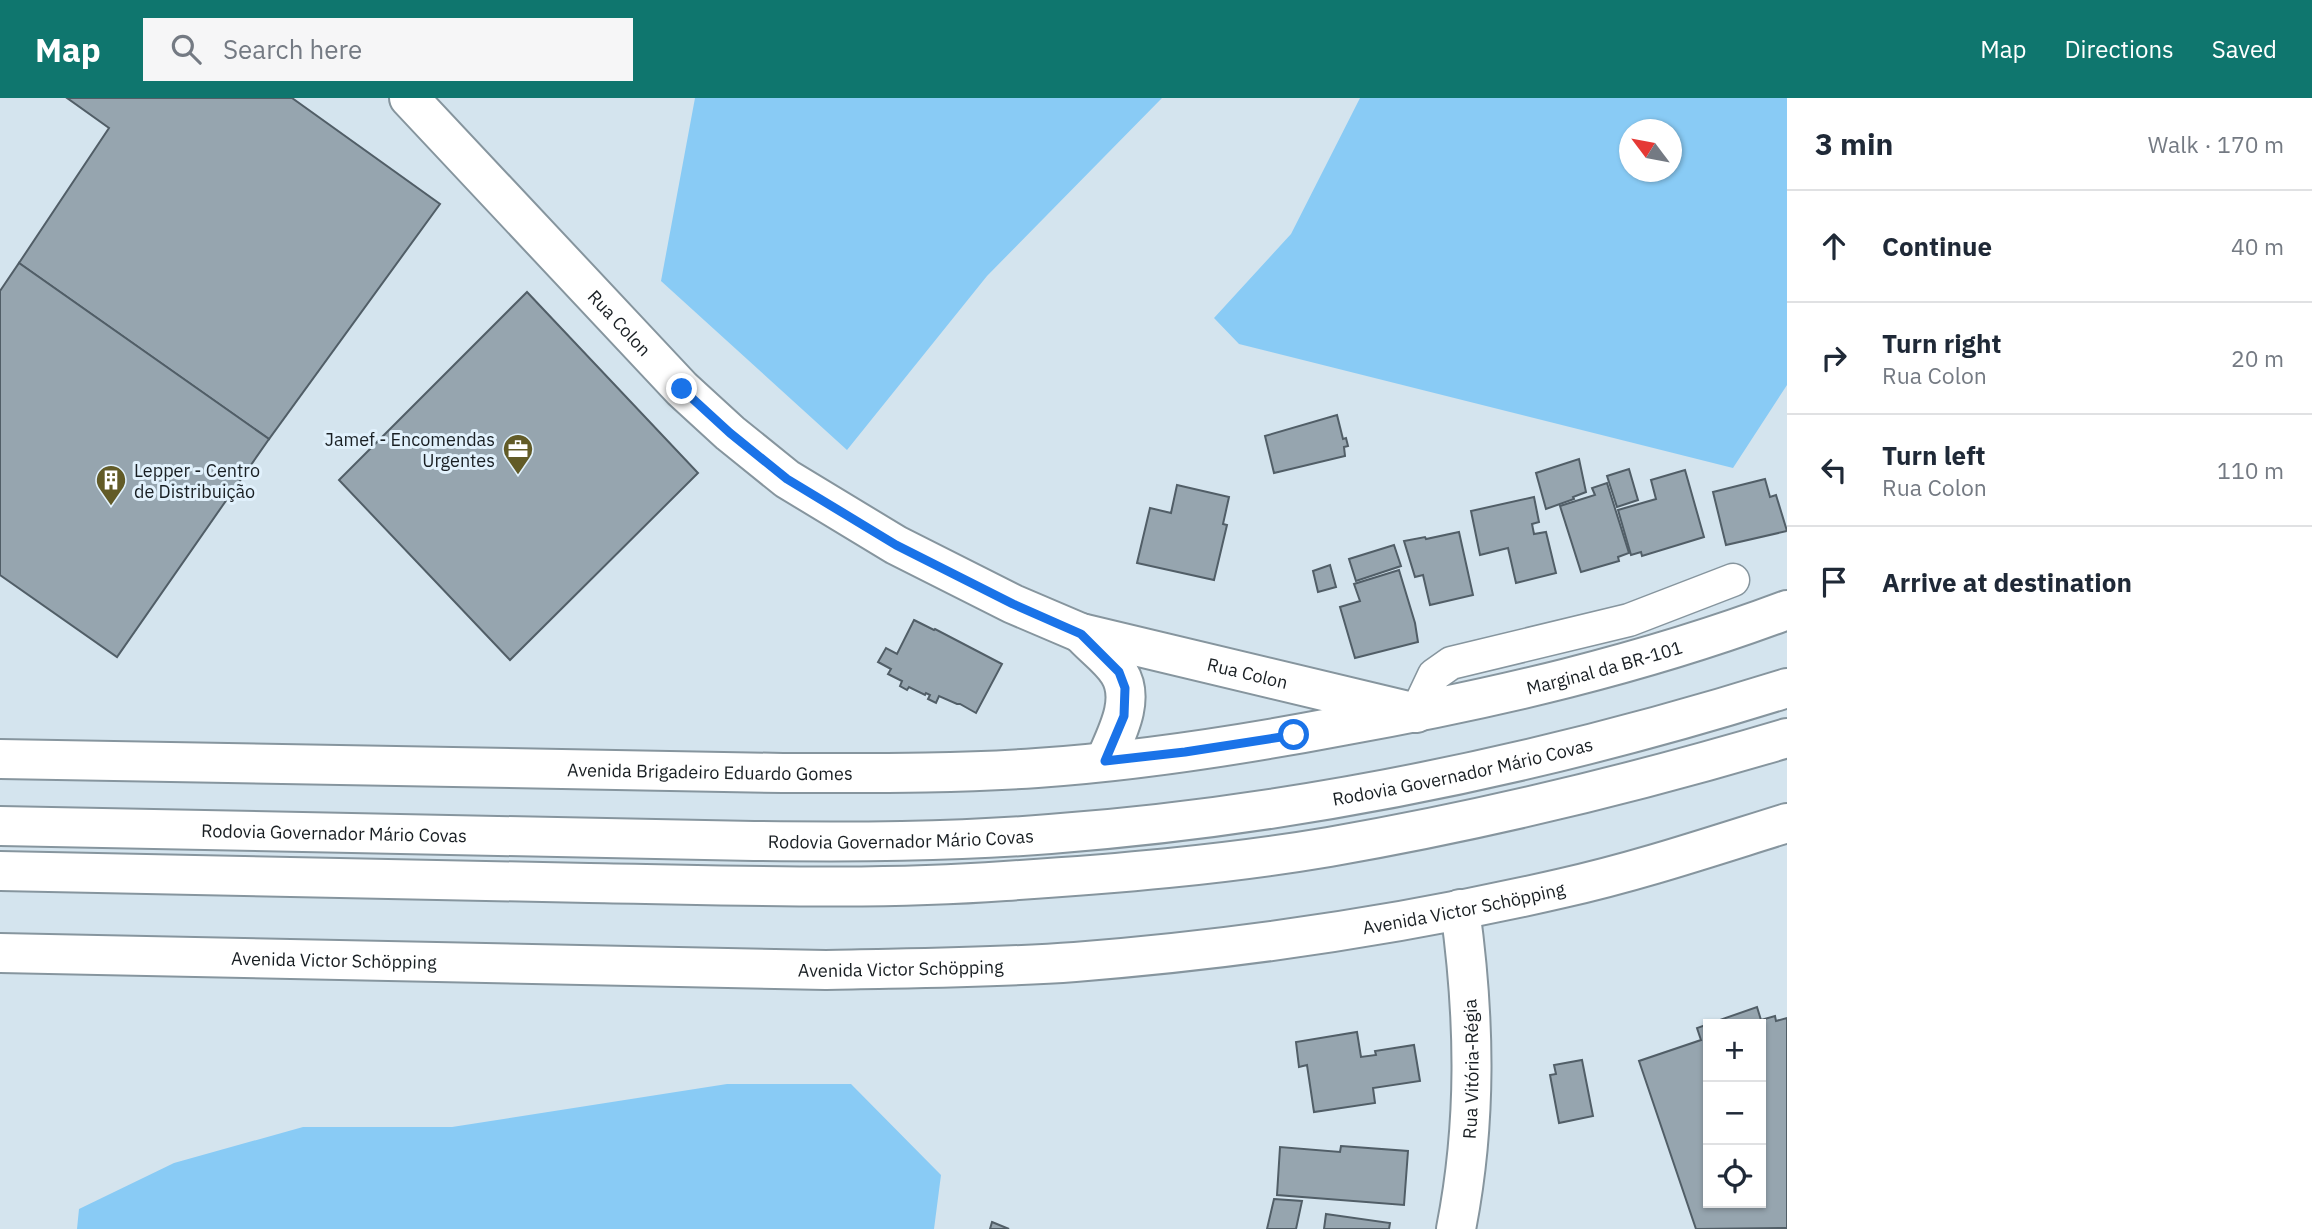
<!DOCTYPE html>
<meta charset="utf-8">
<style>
:root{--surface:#fff;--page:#f6f6f7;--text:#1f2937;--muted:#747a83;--line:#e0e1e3;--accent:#0f766e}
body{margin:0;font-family:"IBM Plex Sans",sans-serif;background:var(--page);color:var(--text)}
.controls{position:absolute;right:21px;bottom:21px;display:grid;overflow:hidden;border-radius:0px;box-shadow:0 2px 5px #0004}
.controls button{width:63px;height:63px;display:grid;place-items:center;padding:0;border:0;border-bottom:2px solid var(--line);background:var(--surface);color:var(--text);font:35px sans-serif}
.compass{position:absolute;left:1619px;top:21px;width:63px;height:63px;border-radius:50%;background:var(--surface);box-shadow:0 2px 5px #0004;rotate:302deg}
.stop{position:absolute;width:21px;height:21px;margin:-16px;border:5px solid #1a73e8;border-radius:50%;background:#fff}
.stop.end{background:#1a73e8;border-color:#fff;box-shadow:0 2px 7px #0008}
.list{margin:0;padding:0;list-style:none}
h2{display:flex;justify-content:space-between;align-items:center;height:91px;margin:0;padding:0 28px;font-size:30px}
h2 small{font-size:23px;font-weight:400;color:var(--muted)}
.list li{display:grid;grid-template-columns:46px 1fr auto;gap:21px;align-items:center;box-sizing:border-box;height:112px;padding:0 28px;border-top:2px solid var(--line)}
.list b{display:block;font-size:26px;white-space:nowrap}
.list p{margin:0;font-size:23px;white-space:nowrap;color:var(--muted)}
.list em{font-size:23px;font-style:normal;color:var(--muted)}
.icon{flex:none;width:38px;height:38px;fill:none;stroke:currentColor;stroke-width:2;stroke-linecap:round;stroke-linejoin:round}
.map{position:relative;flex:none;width:1787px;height:1131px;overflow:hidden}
header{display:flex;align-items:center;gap:42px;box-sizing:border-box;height:98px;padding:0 35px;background:var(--accent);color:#fff}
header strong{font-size:33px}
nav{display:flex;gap:38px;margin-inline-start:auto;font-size:24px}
.search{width:490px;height:63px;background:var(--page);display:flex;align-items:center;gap:18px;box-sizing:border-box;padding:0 24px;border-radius:0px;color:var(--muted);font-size:26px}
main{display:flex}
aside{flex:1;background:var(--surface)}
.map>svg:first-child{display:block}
.green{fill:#89cbf5;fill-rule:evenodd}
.building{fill:#96a5af;stroke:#515e67;stroke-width:2;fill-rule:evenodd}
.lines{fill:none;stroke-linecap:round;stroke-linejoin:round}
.minor-casing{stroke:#86959e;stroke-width:35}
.tertiary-casing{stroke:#86959e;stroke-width:42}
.primary-casing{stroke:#86959e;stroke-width:42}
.motorway-casing{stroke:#86959e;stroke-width:42}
.minor{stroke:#fff;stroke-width:32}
.tertiary{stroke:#fff;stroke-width:38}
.primary{stroke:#fff;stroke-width:38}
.motorway{stroke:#fff;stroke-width:38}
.route{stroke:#1a73e8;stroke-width:9}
.labels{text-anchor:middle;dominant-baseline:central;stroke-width:6;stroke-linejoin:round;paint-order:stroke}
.street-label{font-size:18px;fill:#191f23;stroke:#e1f1fc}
.poi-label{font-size:18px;fill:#191f23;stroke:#e1f1fc;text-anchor:end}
</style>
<header>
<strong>Map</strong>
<div class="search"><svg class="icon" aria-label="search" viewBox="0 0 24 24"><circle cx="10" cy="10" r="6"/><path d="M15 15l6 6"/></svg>Search here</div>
<nav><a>Map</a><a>Directions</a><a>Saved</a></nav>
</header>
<main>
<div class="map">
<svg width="1787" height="1131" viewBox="0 0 1787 1131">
<rect width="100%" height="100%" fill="#d4e4ee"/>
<g class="green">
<polygon points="695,0 1162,0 987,178 847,352 661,183"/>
<path d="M1360,0H1787V287L1733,370L1239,246L1214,220L1291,136ZM1630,32H1672V74H1630Z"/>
<polygon points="727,986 851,986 941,1077 934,1131 77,1131 79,1111 174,1065 303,1029 452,1029"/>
</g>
<g class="building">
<polygon points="67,0 292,0 440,106 269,341 19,165 109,30"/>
<polygon points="19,165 269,341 117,559 0,477 0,193"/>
<polygon points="527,194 698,375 510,562 339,382"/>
<polygon points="1337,317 1343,341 1346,340 1348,348 1344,349 1345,358 1274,375 1265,338"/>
<polygon points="1579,361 1586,394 1573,399 1574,401 1546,411 1536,375"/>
<polygon points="1629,371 1638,402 1617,409 1607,378"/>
<polygon points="1685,372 1704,439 1642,458 1641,454 1631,457 1618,412 1656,401 1651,382"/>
<polygon points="1765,381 1770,399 1776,397 1787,433 1726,447 1713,394"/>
<polygon points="1607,385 1629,455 1618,459 1619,463 1581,474 1560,408 1595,397 1592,390"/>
<polygon points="1177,387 1229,399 1223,426 1227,427 1214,482 1137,465 1150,410 1171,415"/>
<polygon points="1534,399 1539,424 1532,426 1534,436 1546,434 1556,475 1516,485 1508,450 1480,457 1471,413"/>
<polygon points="1459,434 1473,497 1430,507 1423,477 1415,479 1404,443 1425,439 1426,441"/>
<polygon points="1394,447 1401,468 1356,483 1349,461"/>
<polygon points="1330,467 1336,489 1318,494 1313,473"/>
<polygon points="1399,472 1415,525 1418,544 1355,560 1340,509 1360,503 1354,486"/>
<polygon points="914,522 934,532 935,531 1002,566 976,615 960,606 957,606 939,598 936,605 928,601 930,597 926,595 925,597 909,589 907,592 900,588 902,583 888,576 891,571 878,564 886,550 897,556"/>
<path d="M1757,909L1761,922L1775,918L1776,923L1787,920V1130L1696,1131L1639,963L1701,942L1697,930ZM1708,926H1761V1105H1708Z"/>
<polygon points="1357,934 1361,959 1376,957 1375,953 1414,947 1420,983 1373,990 1375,1005 1314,1014 1307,967 1299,969 1296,944"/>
<polygon points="1582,962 1593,1018 1559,1025 1550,977 1556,976 1554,967"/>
<polygon points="1341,1048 1408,1053 1404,1107 1277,1097 1280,1049 1340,1054"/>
<polygon points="1274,1101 1302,1103 1296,1131 1267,1131"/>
<polygon points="1326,1116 1390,1125 1389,1131 1324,1131"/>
<polygon points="992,1124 1009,1131 990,1131"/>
</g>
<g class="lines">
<g class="minor-casing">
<polyline id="minor" points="1416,615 1434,577 1451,565 1629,522 1733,482"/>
</g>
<g class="tertiary-casing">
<g id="tertiary">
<path id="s1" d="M409,0L682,291L730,335L787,381L896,447L1013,506L1081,535L1416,615"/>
<path d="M1081,535C1092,548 1110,560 1119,575C1136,602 1116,637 1105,663"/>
<path id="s2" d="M1456,1131C1477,1024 1475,920 1460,811"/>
</g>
</g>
<g class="primary-casing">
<g id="primary">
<path id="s3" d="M0,661L783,675C868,675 952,676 1037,670C1139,663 1241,647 1341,628C1493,601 1643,566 1787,512"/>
<path id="s4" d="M0,855L826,872C909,870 993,870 1075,864C1239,851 1403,827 1563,790C1639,773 1713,748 1787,725"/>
</g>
</g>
<g class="motorway-casing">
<g id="motorway">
<path id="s5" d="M0,728L754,743C852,744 952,744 1050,736C1300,717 1548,665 1787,590"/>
<path d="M0,773C196,777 392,781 589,785C727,787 867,793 1005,783C1113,776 1222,767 1329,749C1484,722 1636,685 1787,640"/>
</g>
</g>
<use href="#minor" class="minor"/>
<use href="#tertiary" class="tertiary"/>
<use href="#primary" class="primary"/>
<use href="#motorway" class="motorway"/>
</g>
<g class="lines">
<polyline class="route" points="682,291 730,335 787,381 896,447 1013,506 1081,536 1119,574 1125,590 1124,618 1105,663 1185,654 1294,637"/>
</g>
<defs>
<g id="office-pin" transform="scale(1.575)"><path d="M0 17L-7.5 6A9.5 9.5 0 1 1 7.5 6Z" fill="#625b27" stroke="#e1f1fc"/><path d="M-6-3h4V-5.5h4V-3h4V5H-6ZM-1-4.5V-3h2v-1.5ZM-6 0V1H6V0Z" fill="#fff"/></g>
<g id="building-pin" transform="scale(1.575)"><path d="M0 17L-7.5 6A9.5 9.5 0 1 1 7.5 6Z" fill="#625b27" stroke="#e1f1fc"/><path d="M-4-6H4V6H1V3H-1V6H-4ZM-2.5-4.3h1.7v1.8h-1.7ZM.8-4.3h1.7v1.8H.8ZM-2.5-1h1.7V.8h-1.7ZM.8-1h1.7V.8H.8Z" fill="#fff"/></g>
</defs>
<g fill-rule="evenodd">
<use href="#office-pin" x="518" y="351"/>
<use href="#building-pin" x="111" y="382"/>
</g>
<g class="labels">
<g class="street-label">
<text stroke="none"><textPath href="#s1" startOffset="308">Rua Colon</textPath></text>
<text stroke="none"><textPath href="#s3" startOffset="1614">Marginal da BR-101</textPath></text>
<text stroke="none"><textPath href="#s1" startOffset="1041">Rua Colon</textPath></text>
<text stroke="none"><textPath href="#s3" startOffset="710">Avenida Brigadeiro Eduardo Gomes</textPath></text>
<text stroke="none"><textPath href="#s5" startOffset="1468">Rodovia Governador Mário Covas</textPath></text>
<text stroke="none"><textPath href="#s5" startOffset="334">Rodovia Governador Mário Covas</textPath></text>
<text stroke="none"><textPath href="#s5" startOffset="901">Rodovia Governador Mário Covas</textPath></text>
<text stroke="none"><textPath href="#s4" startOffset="1468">Avenida Victor Schöpping</textPath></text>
<text stroke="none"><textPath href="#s4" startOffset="334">Avenida Victor Schöpping</textPath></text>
<text stroke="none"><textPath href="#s4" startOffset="901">Avenida Victor Schöpping</textPath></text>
<text stroke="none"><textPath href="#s2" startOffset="161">Rua Vitória-Régia</textPath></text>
</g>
<g class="poi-label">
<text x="495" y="341">Jamef - Encomendas<tspan x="495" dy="21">Urgentes</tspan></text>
<text x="134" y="372" text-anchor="start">Lepper - Centro<tspan x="134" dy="21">de Distribuição</tspan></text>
</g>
</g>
</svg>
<div class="controls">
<button>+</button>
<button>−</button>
<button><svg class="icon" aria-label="locate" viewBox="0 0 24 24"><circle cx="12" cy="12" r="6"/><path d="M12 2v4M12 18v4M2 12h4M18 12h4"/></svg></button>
</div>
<svg class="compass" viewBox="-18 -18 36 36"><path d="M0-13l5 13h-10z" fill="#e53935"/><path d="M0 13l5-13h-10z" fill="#747a83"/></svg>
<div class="stop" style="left:1294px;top:637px"></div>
<div class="stop end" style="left:682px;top:291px"></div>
</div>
<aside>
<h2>3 min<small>Walk · 170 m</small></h2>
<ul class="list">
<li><svg class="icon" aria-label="ahead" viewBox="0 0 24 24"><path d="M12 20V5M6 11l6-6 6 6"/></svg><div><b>Continue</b></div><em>40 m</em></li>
<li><svg class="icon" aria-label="right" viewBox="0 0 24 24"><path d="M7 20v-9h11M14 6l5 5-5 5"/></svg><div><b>Turn right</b><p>Rua Colon</p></div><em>20 m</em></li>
<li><svg class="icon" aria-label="left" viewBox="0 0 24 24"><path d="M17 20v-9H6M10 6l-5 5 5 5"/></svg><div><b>Turn left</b><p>Rua Colon</p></div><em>110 m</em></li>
<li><svg class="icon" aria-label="arrive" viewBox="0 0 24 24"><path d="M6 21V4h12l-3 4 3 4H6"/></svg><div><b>Arrive at destination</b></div></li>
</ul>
</aside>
</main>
